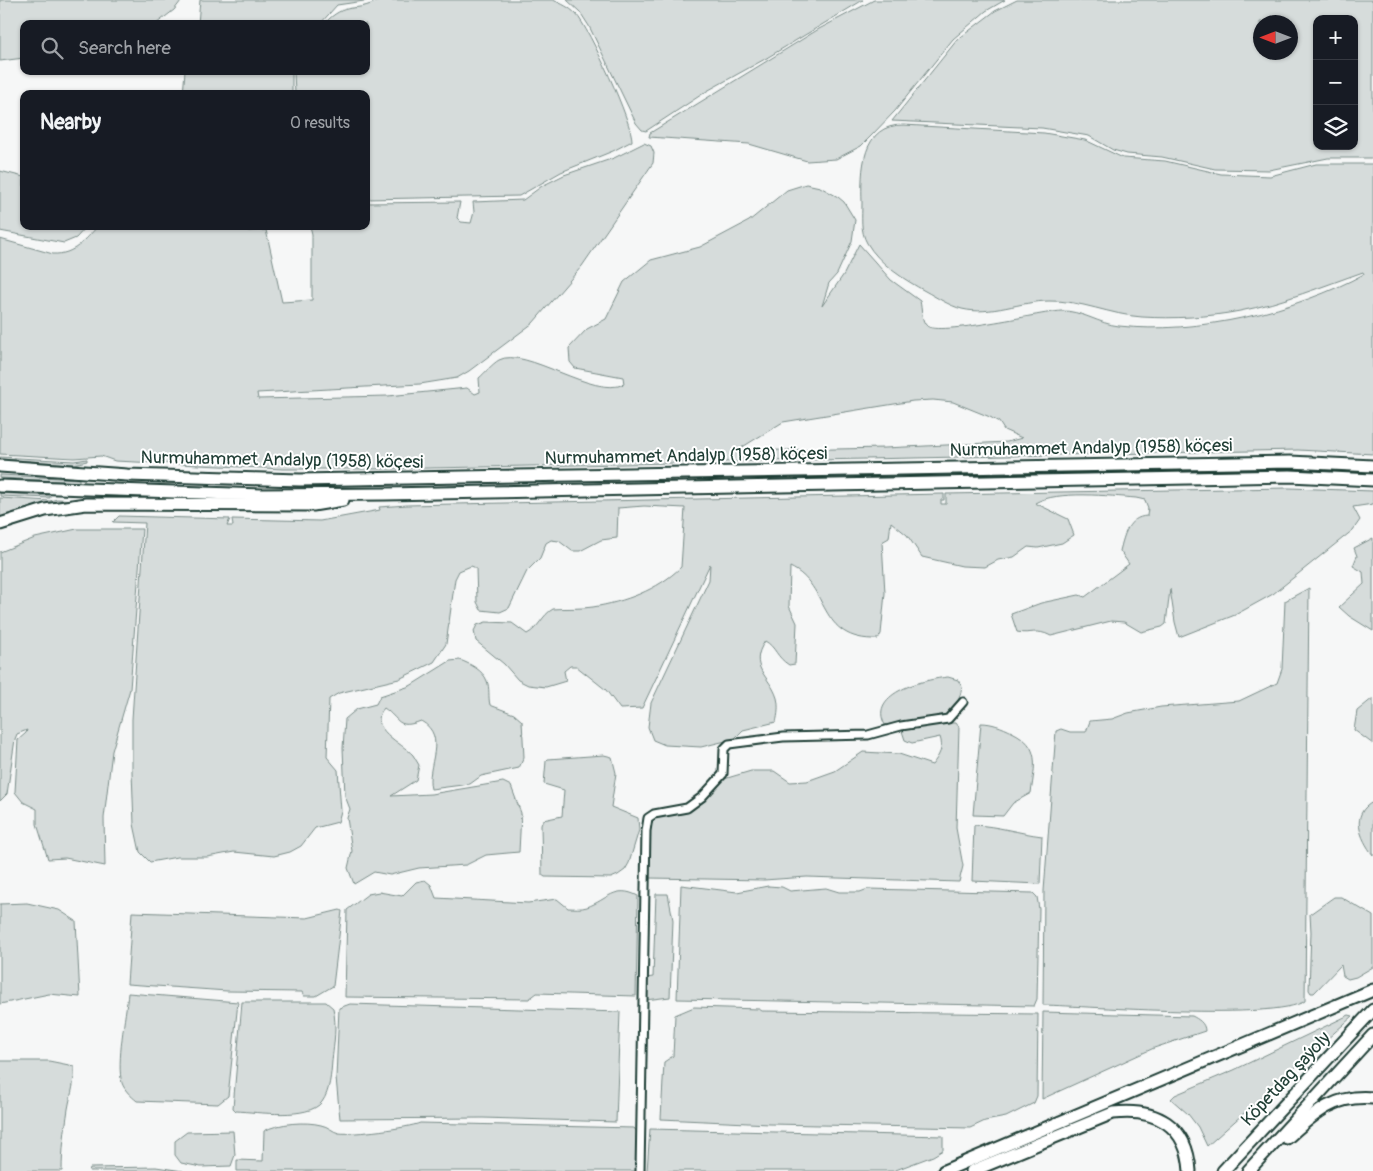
<!DOCTYPE html>
<meta charset="utf-8">
<style>
:root{--surface:#171b24;--page:#242831;--text:#f1f3f6;--muted:#9ea1a6;--line:#363941}
body{margin:0;font-family:Pangolin,sans-serif;background:var(--page);color:var(--text)}
.controls{position:absolute;right:15px;top:15px;display:grid;overflow:hidden;border-radius:10px;box-shadow:0 1px 4px #0004}
.controls button{width:45px;height:45px;display:grid;place-items:center;padding:0;border:0;border-bottom:1px solid var(--line);background:var(--surface);color:var(--text);font:25px sans-serif}
.compass{position:absolute;left:1253px;top:15px;width:45px;height:45px;border-radius:50%;background:var(--surface);box-shadow:0 1px 4px #0004;rotate:270deg}
.list{margin:0;padding:0;list-style:none}
h2{display:flex;justify-content:space-between;align-items:center;height:65px;margin:0;padding:0 20px;font-size:21px}
h2 small{font-size:16px;font-weight:400;color:var(--muted)}
.icon{flex:none;width:28px;height:28px;fill:none;stroke:currentColor;stroke-width:2;stroke-linecap:round;stroke-linejoin:round}
.map{position:relative;flex:none;width:1373px;height:1171px;overflow:hidden}
.search{position:absolute;background:var(--surface);box-shadow:0 1px 4px #0004;left:20px;top:20px;width:350px;height:55px;display:flex;align-items:center;gap:12px;box-sizing:border-box;padding:0 18px;border-radius:10px;color:var(--muted);font-size:19px}
.panel{position:absolute;background:var(--surface);box-shadow:0 1px 4px #0004;left:20px;top:90px;width:350px;height:140px;border-radius:10px}
.map>svg:first-child{display:block}
.green{fill:#d6dcdb;stroke:#7a8c88;fill-rule:evenodd}
.lines{fill:none;stroke-linecap:round;stroke-linejoin:round}
.street-casing{stroke:#1f3d34;stroke-width:11}
.primary-casing{stroke:#1f3d34;stroke-width:15}
.street{stroke:#fff;stroke-width:7}
.primary{stroke:#fff;stroke-width:11}
.labels{text-anchor:middle;dominant-baseline:central;stroke-width:4;stroke-linejoin:round;paint-order:stroke}
.street-label{font-size:18px;fill:#1f3d34;stroke:#fff}
</style>
<div class="map">
<svg width="1373" height="1171" viewBox="0 0 1373 1171">
<rect width="100%" height="100%" fill="#f6f7f7"/>
<filter id="ink" filterUnits="userSpaceOnUse"><feTurbulence type="fractalNoise" baseFrequency=".02" numOctaves="2"/><feDisplacementMap in="SourceGraphic" scale="10" xChannelSelector="R" yChannelSelector="G"/><feConvolveMatrix kernelMatrix="1 2 1 2 8 2 1 2 1" color-interpolation-filters="sRGB"/></filter>
<g filter="url(#ink)">
<g class="green">
<polygon points="0,0 174,0 181,1 174,10 156,24 24,24 24,58 0,61"/>
<polygon points="200,0 371,0 337,5 320,24 198,24"/>
<path d="M379,0H553C562,4 569,7 576,14C589,28 633,124 632,141L613,151L561,172L519,196L366,199V94H295L294,71H366V24H324C346,0 355,14 379,0Z"/>
<polygon points="567,0 863,0 765,59 707,91 646,131 642,130 636,123 589,26 580,12"/>
<polygon points="874,0 1005,0 986,11 953,39 895,111 871,136 861,146 836,159 807,161 749,144 649,137 650,133 819,29"/>
<path d="M1017,0H1373V158H1328L1269,170L1215,169L1162,157L1127,154L1113,150L1089,136L1042,128L892,121L957,40L995,11ZM1317,19H1354V146H1317ZM1290,22V52H1260V22Z"/>
<polygon points="185,71 292,71 292,94 183,94"/>
<path d="M904,125L1044,133L1085,140L1123,158L1165,161L1221,174L1270,176L1316,164H1373V454L1298,450L384,469H283L115,461L101,456L74,458L0,454V239L53,254C74,255 85,240 98,226H247L248,231L266,230L282,302L312,300V234L310,226H366V203L460,202L457,218L461,222L471,223L474,212L473,202L523,200L542,186L564,175L614,158L644,143L651,146L654,153L653,163L582,266L533,323L469,371L457,378L420,384L257,393L258,399L388,396L467,388L475,394L480,392L479,378C485,373 492,364 499,360C525,346 594,399 624,384L623,377L575,368L570,362L569,348L587,329L606,319L624,282L651,260L700,247L749,221L787,190L806,184L820,187L838,197L844,202L855,220L852,241L837,274L829,283L822,306L844,274L859,244L891,280L920,301C922,309 921,321 927,326C939,336 1038,313 1061,311C1081,310 1099,324 1119,326C1196,335 1297,311 1364,274L1363,272C1323,286 1282,303 1240,311C1209,317 1174,319 1142,317C1110,315 1081,300 1049,301C1021,301 991,316 962,309C950,306 936,297 925,291C905,280 879,264 867,243C860,231 862,217 862,203C861,171 861,124 904,125ZM933,400L953,402L990,417L999,422L1004,430L1022,438L1007,442L885,448L736,451L783,422L913,401Z"/>
<polygon points="0,171 24,177 24,226 87,226 76,238 64,243 0,231"/>
<polygon points="0,457 74,461 87,459 87,461 74,464 0,459"/>
<polygon points="0,475 79,479 79,482 0,478"/>
<path d="M1289,488L1373,491V504L1353,507L1360,520L1353,530L1273,594L1235,615L1179,637L1175,622L1170,589L1166,624L1162,627L1141,632L1124,622L1111,621L1051,636C1036,628 1031,635 1017,632L1011,614L1041,603L1079,595L1085,597L1129,564L1120,551C1124,535 1128,517 1147,516L1148,508L1145,500L1136,498C1110,496 1057,490 1035,503L1068,519L1074,535L1062,543L1038,548L1028,547L1014,557L998,560L985,567L962,566L922,557L907,535L891,522L889,538L882,542L885,593L881,634L878,639C816,641 831,586 790,567L789,606L797,623L795,664L789,665C776,657 776,647 765,641C747,668 770,675 777,698C779,706 778,715 776,722L743,730L734,739L701,747L665,745L653,740L648,727L651,703L709,580L710,564L642,708L620,709L606,690L576,666H570L564,671L566,681L546,687L528,685L518,680L504,664L476,641L474,631L477,625L486,622L512,623L527,634C539,628 542,615 553,609C566,608 580,609 593,607C624,602 658,590 681,567L685,508L644,506L618,508L617,538L601,540L580,551H572L559,541L551,540L546,543L540,558L527,571L509,608L500,612L481,610L477,602L476,568L471,566L459,571L455,579L446,644L434,662L399,679L339,693L329,699L327,757L338,770L341,811L338,822L315,828L301,846L290,852L274,856L234,852L207,857H177L150,862L140,852L134,824L132,772V719L145,523L113,522L119,516L230,519L227,526H233L232,519L320,521L380,510L379,507L407,505L944,494V500H941V504H946V494Z"/>
<polygon points="0,493 50,496 50,498 0,496"/>
<polygon points="0,498 50,501 57,499 76,500 0,520"/>
<polygon points="77,529 142,529 130,689 112,751 104,818 105,866 65,858 48,859 37,824 37,809 23,802 15,792 18,740 26,733 27,730 17,734 15,739 7,794 0,801 0,552 35,538"/>
<polygon points="1373,538 1373,631 1349,616 1339,607 1364,584 1363,572 1353,566 1357,556 1354,548"/>
<path d="M1309,588L1305,1001C1275,1021 1089,1006 1043,1005L1044,891L1056,731L1061,729L1070,732H1086L1090,721L1112,719L1128,713L1161,707L1239,701L1277,683L1282,669L1285,601Z"/>
<path d="M460,660C470,664 483,670 487,681C490,688 488,697 490,705L514,714L522,721L524,757L519,768L481,776L470,784L431,789C425,766 449,737 421,721C397,730 400,719 384,708C366,728 402,743 413,755C415,758 417,762 419,765L416,780L391,796L431,794L503,782L511,786L521,813L519,852L486,855L466,865L419,868L390,875L374,872L354,884L348,868L352,851L347,818L350,809L345,796L343,748L345,719L357,709L376,704L380,696L410,686L450,661Z"/>
<path d="M948,677L958,680L962,687C960,699 956,708 946,716L885,725C867,692 927,679 948,677Z"/>
<polygon points="1373,698 1373,744 1354,730 1357,711"/>
<path d="M929,723H956L959,727L956,828L963,866L959,882L807,877L764,880L649,878C649,863 644,825 654,816L695,807L703,802L724,779L751,771H774L790,782L807,781L835,771L863,752L899,754L932,765C939,756 944,748 940,737L912,743L905,740L901,728Z"/>
<path d="M981,723C992,723 1002,727 1012,732C1041,746 1035,765 1031,793L1013,803L1003,816L973,815Z"/>
<polygon points="604,755 612,757 616,773 611,807 638,818 639,830 629,863 625,870 618,875 611,878 545,877 542,875 541,825 543,820 562,816 564,790 544,784 546,761 548,759"/>
<path d="M1373,802V855C1360,838 1350,814 1373,802Z"/>
<path d="M974,825C998,826 1018,833 1042,836L1040,884L972,881Z"/>
<path d="M425,880L431,885L436,898L528,903L557,899L568,908C574,908 581,909 587,907C607,900 615,884 638,896L636,996L537,993L529,999L345,997L347,910L368,894L379,892L402,896L416,882Z"/>
<polygon points="681,885 737,892 768,886 782,887 790,891 826,888 839,892 860,892 868,889 1033,893 1037,897 1039,909 1037,999 1034,1006 677,999"/>
<polygon points="656,894 668,894 673,920 670,997 645,1000 646,978 653,977"/>
<polygon points="1334,897 1341,897 1373,916 1373,967 1356,977 1348,979 1343,976 1341,965 1314,993 1311,993 1309,990 1311,932 1310,914"/>
<polygon points="27,903 59,910 76,921 80,997 49,994 0,1004 0,904"/>
<polygon points="340,910 342,911 333,986 316,996 304,996 302,992 227,991 127,984 132,912 307,918"/>
<path d="M128,993L238,1002L228,1096L218,1104L137,1101C131,1096 125,1091 122,1083C116,1063 126,1015 128,993Z"/>
<path d="M242,1002H326L333,1008C337,1026 334,1043 332,1061C331,1074 330,1091 322,1102C308,1120 258,1112 236,1111L233,1108Z"/>
<polygon points="350,1004 620,1012 616,1122 483,1118 340,1119 336,1078 339,1008"/>
<polygon points="694,1007 759,1009 762,1011 1038,1014 1037,1096 1034,1103 1006,1117 985,1121 970,1128 770,1124 661,1119 664,1062 673,1056 675,1015"/>
<path d="M1043,1012L1192,1016C1198,1019 1205,1023 1205,1031L1154,1048L1042,1099Z"/>
<polygon points="1349,1015 1353,1016 1207,1146 1198,1127 1188,1114 1171,1099 1175,1095 1234,1070"/>
<path d="M0,1061H49L74,1066C75,1084 71,1092 68,1109C65,1129 62,1150 62,1171H0Z"/>
<path d="M420,1123L634,1128L637,1132L636,1171H237V1160L263,1161L264,1131C278,1123 306,1121 321,1125C328,1126 333,1132 339,1133C353,1135 408,1128 420,1123Z"/>
<polygon points="650,1129 943,1136 943,1150 933,1156 893,1171 647,1171"/>
<polygon points="233,1131 235,1155 231,1166 201,1167 181,1163 175,1155 175,1141 187,1132"/>
<polygon points="156,1167 183,1171 89,1171 90,1168"/>
</g>
<g class="lines">
<g class="street-casing">
<polyline id="street" points="640,1171 646,831 648,818 654,814 687,808 702,797 723,774 724,749 729,744 783,737 868,735 901,726 948,719 963,702"/>
</g>
<g class="primary-casing">
<g id="primary">
<polyline points="0,466 127,475 300,480 1290,462 1373,466"/>
<polyline points="0,486 262,495 385,494 1290,476 1373,480"/>
<polyline points="0,524 45,510 86,504 313,505 343,500"/>
<path d="M1287,1138C1314,1114 1334,1094 1373,1098"/>
<polyline points="944,1171 1373,990"/>
<path d="M972,1171L1113,1113C1156,1108 1187,1125 1190,1171"/>
<polyline points="1223,1171 1373,1010"/>
<polyline points="1248,1171 1373,1035"/>
</g>
</g>
<use href="#street" class="street"/>
<use href="#primary" class="primary"/>
</g>
</g>
<g class="labels">
<g class="street-label">
<text transform="translate(1091 448) rotate(-1)">Nurmuhammet Andalyp (1958) köçesi</text>
<text transform="translate(686 456) rotate(-1)">Nurmuhammet Andalyp (1958) köçesi</text>
<text transform="translate(282 460) rotate(1)">Nurmuhammet Andalyp (1958) köçesi</text>
<text transform="translate(1286 1079) rotate(-47)">Köpetdag şaýoly</text>
</g>
</g>
</svg>
<div class="controls">
<button>+</button>
<button>−</button>
<button><svg class="icon" aria-label="layers" viewBox="0 0 24 24"><path d="M12 4l9 5-9 5-9-5zM3 14l9 5 9-5"/></svg></button>
</div>
<svg class="compass" viewBox="-18 -18 36 36"><path d="M0-13l5 13h-10z" fill="#e53935"/><path d="M0 13l5-13h-10z" fill="#9ea1a6"/></svg>
<div class="search"><svg class="icon" aria-label="search" viewBox="0 0 24 24"><circle cx="10" cy="10" r="6"/><path d="M15 15l6 6"/></svg>Search here</div>
<section class="panel">
<h2>Nearby<small>0 results</small></h2>
<ul class="list">
</ul>
</section>
</div>
